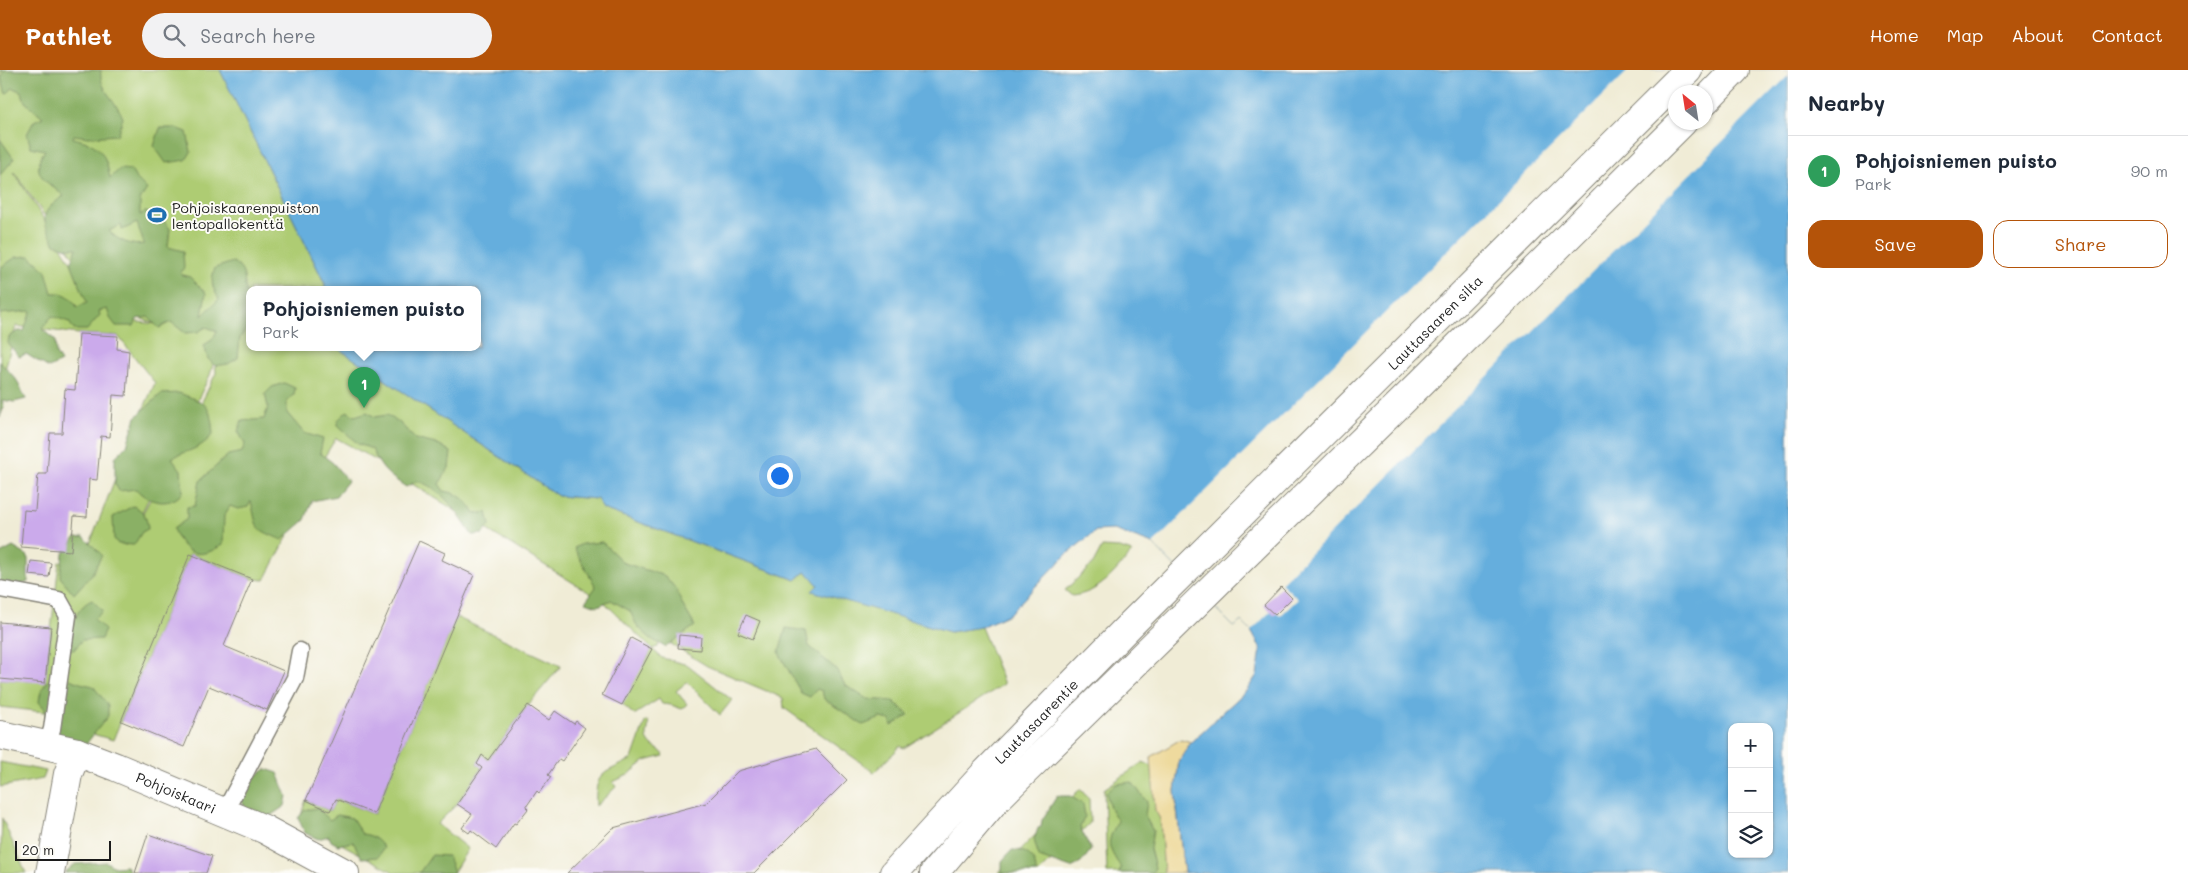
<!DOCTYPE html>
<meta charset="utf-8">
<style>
:root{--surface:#fff;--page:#f2f2f3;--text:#1f2937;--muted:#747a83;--line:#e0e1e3;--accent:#b45309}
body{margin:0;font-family:Mali,sans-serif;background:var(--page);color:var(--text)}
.controls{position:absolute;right:15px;bottom:15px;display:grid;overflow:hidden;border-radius:10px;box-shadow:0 1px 4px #0004}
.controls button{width:45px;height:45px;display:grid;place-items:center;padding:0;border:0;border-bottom:1px solid var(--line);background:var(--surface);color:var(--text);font:25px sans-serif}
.compass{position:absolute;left:1668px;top:15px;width:45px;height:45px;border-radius:50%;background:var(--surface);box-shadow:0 1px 4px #0004;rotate:330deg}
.scale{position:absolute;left:15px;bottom:12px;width:96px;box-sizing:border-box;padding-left:5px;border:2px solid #1c1c1c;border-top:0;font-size:14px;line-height:18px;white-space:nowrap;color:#1c1c1c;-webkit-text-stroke:4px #fdfcf7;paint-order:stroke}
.you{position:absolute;left:779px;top:405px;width:18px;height:18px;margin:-12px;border:4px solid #fff;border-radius:50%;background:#1a73e8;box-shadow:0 0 0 8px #1a73e833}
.badge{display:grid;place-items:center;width:32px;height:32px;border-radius:50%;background:var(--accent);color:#fff;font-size:16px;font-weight:700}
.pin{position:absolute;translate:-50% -41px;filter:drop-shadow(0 1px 2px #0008)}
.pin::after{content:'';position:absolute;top:26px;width:18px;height:15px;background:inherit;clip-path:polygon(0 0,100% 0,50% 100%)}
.popup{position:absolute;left:246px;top:216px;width:235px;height:65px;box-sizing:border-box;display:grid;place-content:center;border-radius:10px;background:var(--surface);filter:drop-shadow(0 1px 4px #0005);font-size:16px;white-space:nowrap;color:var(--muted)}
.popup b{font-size:19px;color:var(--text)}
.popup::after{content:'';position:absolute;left:50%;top:100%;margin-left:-10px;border:10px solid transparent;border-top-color:var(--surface)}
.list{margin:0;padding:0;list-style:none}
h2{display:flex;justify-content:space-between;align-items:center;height:65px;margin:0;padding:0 20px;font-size:21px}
h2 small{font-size:16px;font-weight:400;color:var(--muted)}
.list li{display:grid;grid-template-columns:32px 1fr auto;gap:15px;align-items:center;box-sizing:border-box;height:70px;padding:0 20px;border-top:1px solid var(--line)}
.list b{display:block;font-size:19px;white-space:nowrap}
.list p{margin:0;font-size:16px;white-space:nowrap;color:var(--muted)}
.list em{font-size:16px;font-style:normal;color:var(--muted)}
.actions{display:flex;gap:10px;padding:15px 20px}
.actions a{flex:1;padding:11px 0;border:1px solid var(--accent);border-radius:15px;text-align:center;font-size:18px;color:var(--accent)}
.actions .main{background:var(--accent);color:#fff}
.icon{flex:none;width:28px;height:28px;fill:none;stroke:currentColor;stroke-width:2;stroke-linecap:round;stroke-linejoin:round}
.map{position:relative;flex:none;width:1788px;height:803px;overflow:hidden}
header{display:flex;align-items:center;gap:30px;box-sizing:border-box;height:70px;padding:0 25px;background:var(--accent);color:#fff}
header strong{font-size:24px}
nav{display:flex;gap:28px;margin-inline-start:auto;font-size:18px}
.search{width:350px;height:45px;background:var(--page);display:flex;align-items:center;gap:12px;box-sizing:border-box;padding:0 18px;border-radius:28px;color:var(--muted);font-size:19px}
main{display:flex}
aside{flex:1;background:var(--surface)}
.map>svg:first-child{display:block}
.green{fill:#aecc73;stroke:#657448;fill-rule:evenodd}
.forest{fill:#8ab065;stroke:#536640;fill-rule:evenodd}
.sand{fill:#eeda9e;stroke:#857b5d}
.water{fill:#65aedd;stroke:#40657c;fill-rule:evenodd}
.pier{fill:#f0ecd6;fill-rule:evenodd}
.building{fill:#cbaaeb}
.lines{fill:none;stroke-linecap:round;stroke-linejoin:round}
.service-casing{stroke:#868479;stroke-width:19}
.minor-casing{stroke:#868479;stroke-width:30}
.secondary-casing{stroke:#868479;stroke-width:30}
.service{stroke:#fff;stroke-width:16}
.minor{stroke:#fff;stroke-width:28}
.secondary{stroke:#fff;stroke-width:28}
.labels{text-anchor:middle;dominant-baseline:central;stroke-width:4;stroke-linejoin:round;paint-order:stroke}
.poi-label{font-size:14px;fill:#1c1c1c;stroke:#fdfcf7;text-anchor:start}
.street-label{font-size:14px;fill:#1c1c1c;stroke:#fdfcf7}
</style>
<header>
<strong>Pathlet</strong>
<div class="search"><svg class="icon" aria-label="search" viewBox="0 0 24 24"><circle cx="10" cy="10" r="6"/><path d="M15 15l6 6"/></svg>Search here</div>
<nav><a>Home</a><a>Map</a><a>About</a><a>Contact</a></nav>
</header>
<main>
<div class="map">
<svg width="1788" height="803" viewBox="0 0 1788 803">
<rect width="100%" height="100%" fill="#fdfcf7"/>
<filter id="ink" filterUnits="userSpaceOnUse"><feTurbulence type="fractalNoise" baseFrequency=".02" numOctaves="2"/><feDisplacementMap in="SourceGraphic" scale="10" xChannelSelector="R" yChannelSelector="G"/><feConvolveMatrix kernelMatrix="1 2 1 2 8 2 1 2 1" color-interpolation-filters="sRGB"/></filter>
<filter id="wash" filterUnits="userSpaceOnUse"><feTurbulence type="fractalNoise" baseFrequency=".0096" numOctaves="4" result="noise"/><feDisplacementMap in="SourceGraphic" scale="20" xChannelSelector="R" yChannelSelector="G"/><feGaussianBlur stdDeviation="1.12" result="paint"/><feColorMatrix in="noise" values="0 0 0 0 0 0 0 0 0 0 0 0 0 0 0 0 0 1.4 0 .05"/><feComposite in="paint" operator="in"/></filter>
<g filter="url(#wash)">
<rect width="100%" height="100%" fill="#f0ecd6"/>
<g class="green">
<path d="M0,0H220L325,214V219H250V277H336L558,426L597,429L603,439L796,510L806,501L819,515L813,520L950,562L981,557L1004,614L904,678L899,676L897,680L874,702L784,638L783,628L707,596L660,567L658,577L652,579L662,588L688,595L732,630L720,645L687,612L676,621L687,634L682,639L671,635L662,634L659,629L634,645L621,633L652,579L603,531L404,409L379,392L336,368L314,404L303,437L265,510L252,509L190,484L113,670L59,654L62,644L0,637V609L45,612L59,492L86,484L133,362L155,313L118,266L79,264L16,256L0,321ZM14,102L73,186L108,226L116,240L156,254L138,252L115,241L107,234L71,192ZM215,288L216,303L190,356L125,476L210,305Z"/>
<path d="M1102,477L1120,478L1132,482C1115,502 1100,523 1072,526L1065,520L1093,494Z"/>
<polygon points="456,547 561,596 528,635 488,690 482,686 477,694 482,698 457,734 437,754 468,779 453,803 395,803 299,751 306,730 330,741 336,729 374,744"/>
<path d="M648,651C650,659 644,665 649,672C653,679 661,678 664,686L645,691L628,705L613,712L616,717L596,736C594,700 605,704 632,689L645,652Z"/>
<polygon points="0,692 46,701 43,709 0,717"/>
<polygon points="1143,692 1152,696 1155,740 1160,749 1164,803 1107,803 1104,719"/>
<polygon points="1080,719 1089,729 1090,753 1039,803 998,803"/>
<polygon points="2,748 26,803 0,803"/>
</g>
<g class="forest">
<path d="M0,0H101C98,19 117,31 123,48L117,65L88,67L74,65L73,68C100,74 105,82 110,108L120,99L131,100L135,107L147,119L140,130V145L145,142L160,145L170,159L168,177L183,181L184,198L180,204L190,207L206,223L202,246L219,229C212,217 210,211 215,198L233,192C251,203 240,217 250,229L249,255L240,268L238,288L228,294L215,296L208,289L204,275L212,270L217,261L206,257L198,262L185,263L171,252L159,258L148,247L137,249L134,256H116L110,248L107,239L99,241L100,245L87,260H74L69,252L52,246L42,259L55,270L56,284L61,292L49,298L26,284L19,287L8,273L9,267L18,261H24L31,241L0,244V198L16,187L30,186L46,201L52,223C64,222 71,226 77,237L87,233L71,193L77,178H67L55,174C42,149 38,143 64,126C46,111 29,104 45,80L31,77L27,64L34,51L43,47L25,32L22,22L13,18L6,24L1,8L4,3ZM137,153L144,174C132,177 117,170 109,161L121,155L122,160Z"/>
<polygon points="160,58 176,58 187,62 191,82 186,90 166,93 154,76"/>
<polygon points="0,69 14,89 0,105"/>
<polygon points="0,292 16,309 26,329 14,332 2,330 4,337 0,347"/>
<path d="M284,313L295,318L294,325L287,332V343L304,363L323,369L320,383L333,393L348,411L336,426L312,431L305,450L282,470C253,457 258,461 251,431L248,437L238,439L230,436L224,446L223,474C200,491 184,485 173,459L187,449V437L195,436L200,411L228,385L242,382L245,374L238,361L242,351L264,349L268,337L265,324L272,317Z"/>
<path d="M179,323C208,334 210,333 213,364C200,380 190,379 172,388L181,400L183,422C171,438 148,433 136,419L119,421L115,414V387L127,375L136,347L161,324Z"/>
<path d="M347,341L355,346L367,342L375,347L387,345L400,353L415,369L440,375L451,382L449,398L439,414L444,421C459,423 468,431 475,444L487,442L490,455L483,464L472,465C458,444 443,418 417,411L406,417C388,405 381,400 372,379L358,374L338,355V350Z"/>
<path d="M133,436C144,440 147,448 148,459L142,462L134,475L118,474L114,469L113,447Z"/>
<polygon points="84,467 102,485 92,504 74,524 60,507 63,484 75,468"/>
<polygon points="602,472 624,493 665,506 676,519 683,536 695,556 665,577 650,568 637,556 630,541 611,530 598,536 585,532 596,517 574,478 582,474"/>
<polygon points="13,477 28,486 28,512 19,516 2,514 0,511 0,484"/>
<path d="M92,530L103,541L94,549L105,560L101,569L82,570L74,580L65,579C69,562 74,538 92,530Z"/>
<polygon points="786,558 806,561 809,576 836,599 845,615 867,629 893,631 909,645 892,656 890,650 881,648 863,655 824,629 822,621 817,619 810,627 801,623 779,583"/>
<path d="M62,606L80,613L93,616L108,635V646L83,678L47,661L45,639L39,632C40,617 47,608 62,606Z"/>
<polygon points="266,699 278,703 287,726 285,736 267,748 246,738 236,723 243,711 251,709"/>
<path d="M1132,712L1147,732L1145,746L1153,761L1150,779L1155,798L1152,803H1119L1121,798C1108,777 1105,774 1118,751L1110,738L1106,722L1116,714Z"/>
<polygon points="1057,726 1070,726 1083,734 1085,746 1080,757 1091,780 1081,793 1071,798 1039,787 1034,770 1038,758 1041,757 1042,750"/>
<path d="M317,738L330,750L337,745L352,748L362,764C372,765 378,769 384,778L378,787L362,788L353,772L338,775L331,771L329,766L318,769L305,763L298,748L305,740Z"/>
<path d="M1012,780C1027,780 1036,787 1036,803H1002V791Z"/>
<polygon points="432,785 448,786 454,803 419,803"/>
<polygon points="106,792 115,797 126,796 131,803 64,803 75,794"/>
</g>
<polygon class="sand" points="1181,669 1191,672 1179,691 1175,721 1184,803 1164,803 1160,749 1155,740 1151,687"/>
<path class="water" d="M220,0H1788V803H1184L1175,721L1179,691L1191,672L1247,620L1257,605L1261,579L1251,561L1241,551L1234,557L1153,474L1114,460L1096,461L1067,484L1009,544L981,557L950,562L812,521L818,515L806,501L796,510L603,439L597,429L558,426L336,277H478V219H325V214ZM1676,22H1706V52H1676ZM1732,657H1769V784H1732Z"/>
<path class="pier" d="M1629,0H1788V6L1281,513L1298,529L1280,546L1273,539L1251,561L1241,551L1234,557L1153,474ZM1676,22H1706V52H1676Z"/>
<g id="blocks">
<g class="building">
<polygon points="79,264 118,266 117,279 129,281 126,326 113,325 110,367 101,366 97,410 89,409 87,447 74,446 71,481 21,477 24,440 35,441 38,404 47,404 50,363 62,363 65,319 75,320"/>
<polygon points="419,471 445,483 442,490 474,505 374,744 336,729 330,741 306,730"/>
<polygon points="190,484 252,509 224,576 284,601 267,640 209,616 184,677 121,651"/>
<polygon points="31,491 51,493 49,507 29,505"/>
<polygon points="1281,517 1292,528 1275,545 1264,535"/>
<polygon points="746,545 760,551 753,569 738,563"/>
<polygon points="0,552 51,557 45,613 0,609"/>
<polygon points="679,565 701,567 700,580 678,578"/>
<polygon points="631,568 652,579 622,635 602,625"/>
<polygon points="528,635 549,650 555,641 574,654 576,651 585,658 562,691 559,689 548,705 551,707 539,723 537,721 526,737 528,739 516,754 514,753 496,779 471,760 469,763 462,758 472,744 457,734 482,698 477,694 482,685 488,690"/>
<polygon points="816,679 847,710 754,803 567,803 613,758 706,733 738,701"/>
<polygon points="148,764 212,786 206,803 135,803"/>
</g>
</g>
</g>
<g filter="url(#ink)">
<use href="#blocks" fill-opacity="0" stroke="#868479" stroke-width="1"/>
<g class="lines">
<g class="service-casing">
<g id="service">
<polyline points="0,519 59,530 68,546 52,659 47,674"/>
<polyline points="225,741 295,608 300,581"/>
</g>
</g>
<g class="minor-casing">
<g id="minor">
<path id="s1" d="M0,665L77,682L116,697L264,759L345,803"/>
<polyline points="50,803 68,704 77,682"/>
</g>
</g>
<g class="secondary-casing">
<g id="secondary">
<polyline points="1706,30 1735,0"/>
<path id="s2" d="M894,803L986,702L1131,554L1688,0"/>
<polyline points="934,803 995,731 1014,712 1422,312 1683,52"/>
</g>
</g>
<use href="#service" class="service"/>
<use href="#minor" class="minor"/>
<use href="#secondary" class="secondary"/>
</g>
</g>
<defs>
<g id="stadium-bare" transform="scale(1.5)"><path d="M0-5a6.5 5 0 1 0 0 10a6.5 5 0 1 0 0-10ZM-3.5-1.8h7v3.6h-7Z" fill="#1f6fb2" stroke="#fdfcf7" stroke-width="2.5" paint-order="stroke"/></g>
</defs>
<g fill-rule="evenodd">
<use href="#stadium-bare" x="157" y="145"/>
</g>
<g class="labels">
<g class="poi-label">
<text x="172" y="137">Pohjoiskaarenpuiston<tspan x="172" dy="16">lentopallokenttä</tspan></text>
</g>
<g class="street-label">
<text stroke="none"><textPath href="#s2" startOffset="772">Lauttasaaren silta</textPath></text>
<text stroke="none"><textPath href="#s2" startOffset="208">Lauttasaarentie</textPath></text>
<text stroke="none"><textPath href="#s1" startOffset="186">Pohjoiskaari</textPath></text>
</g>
</g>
</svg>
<div class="controls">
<button>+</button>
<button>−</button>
<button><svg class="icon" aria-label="layers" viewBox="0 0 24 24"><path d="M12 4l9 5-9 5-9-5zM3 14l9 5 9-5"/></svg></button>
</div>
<svg class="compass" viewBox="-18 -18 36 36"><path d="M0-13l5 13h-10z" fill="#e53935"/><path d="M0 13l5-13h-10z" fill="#747a83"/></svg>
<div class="scale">20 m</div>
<div class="you"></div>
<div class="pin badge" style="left:364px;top:338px;background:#2e9e5b">1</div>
<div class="popup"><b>Pohjoisniemen puisto</b>Park</div>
</div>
<aside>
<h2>Nearby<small></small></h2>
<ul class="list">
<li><span class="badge" style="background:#2e9e5b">1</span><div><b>Pohjoisniemen puisto</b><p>Park</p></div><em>90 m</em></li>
</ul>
<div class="actions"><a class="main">Save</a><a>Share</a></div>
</aside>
</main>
